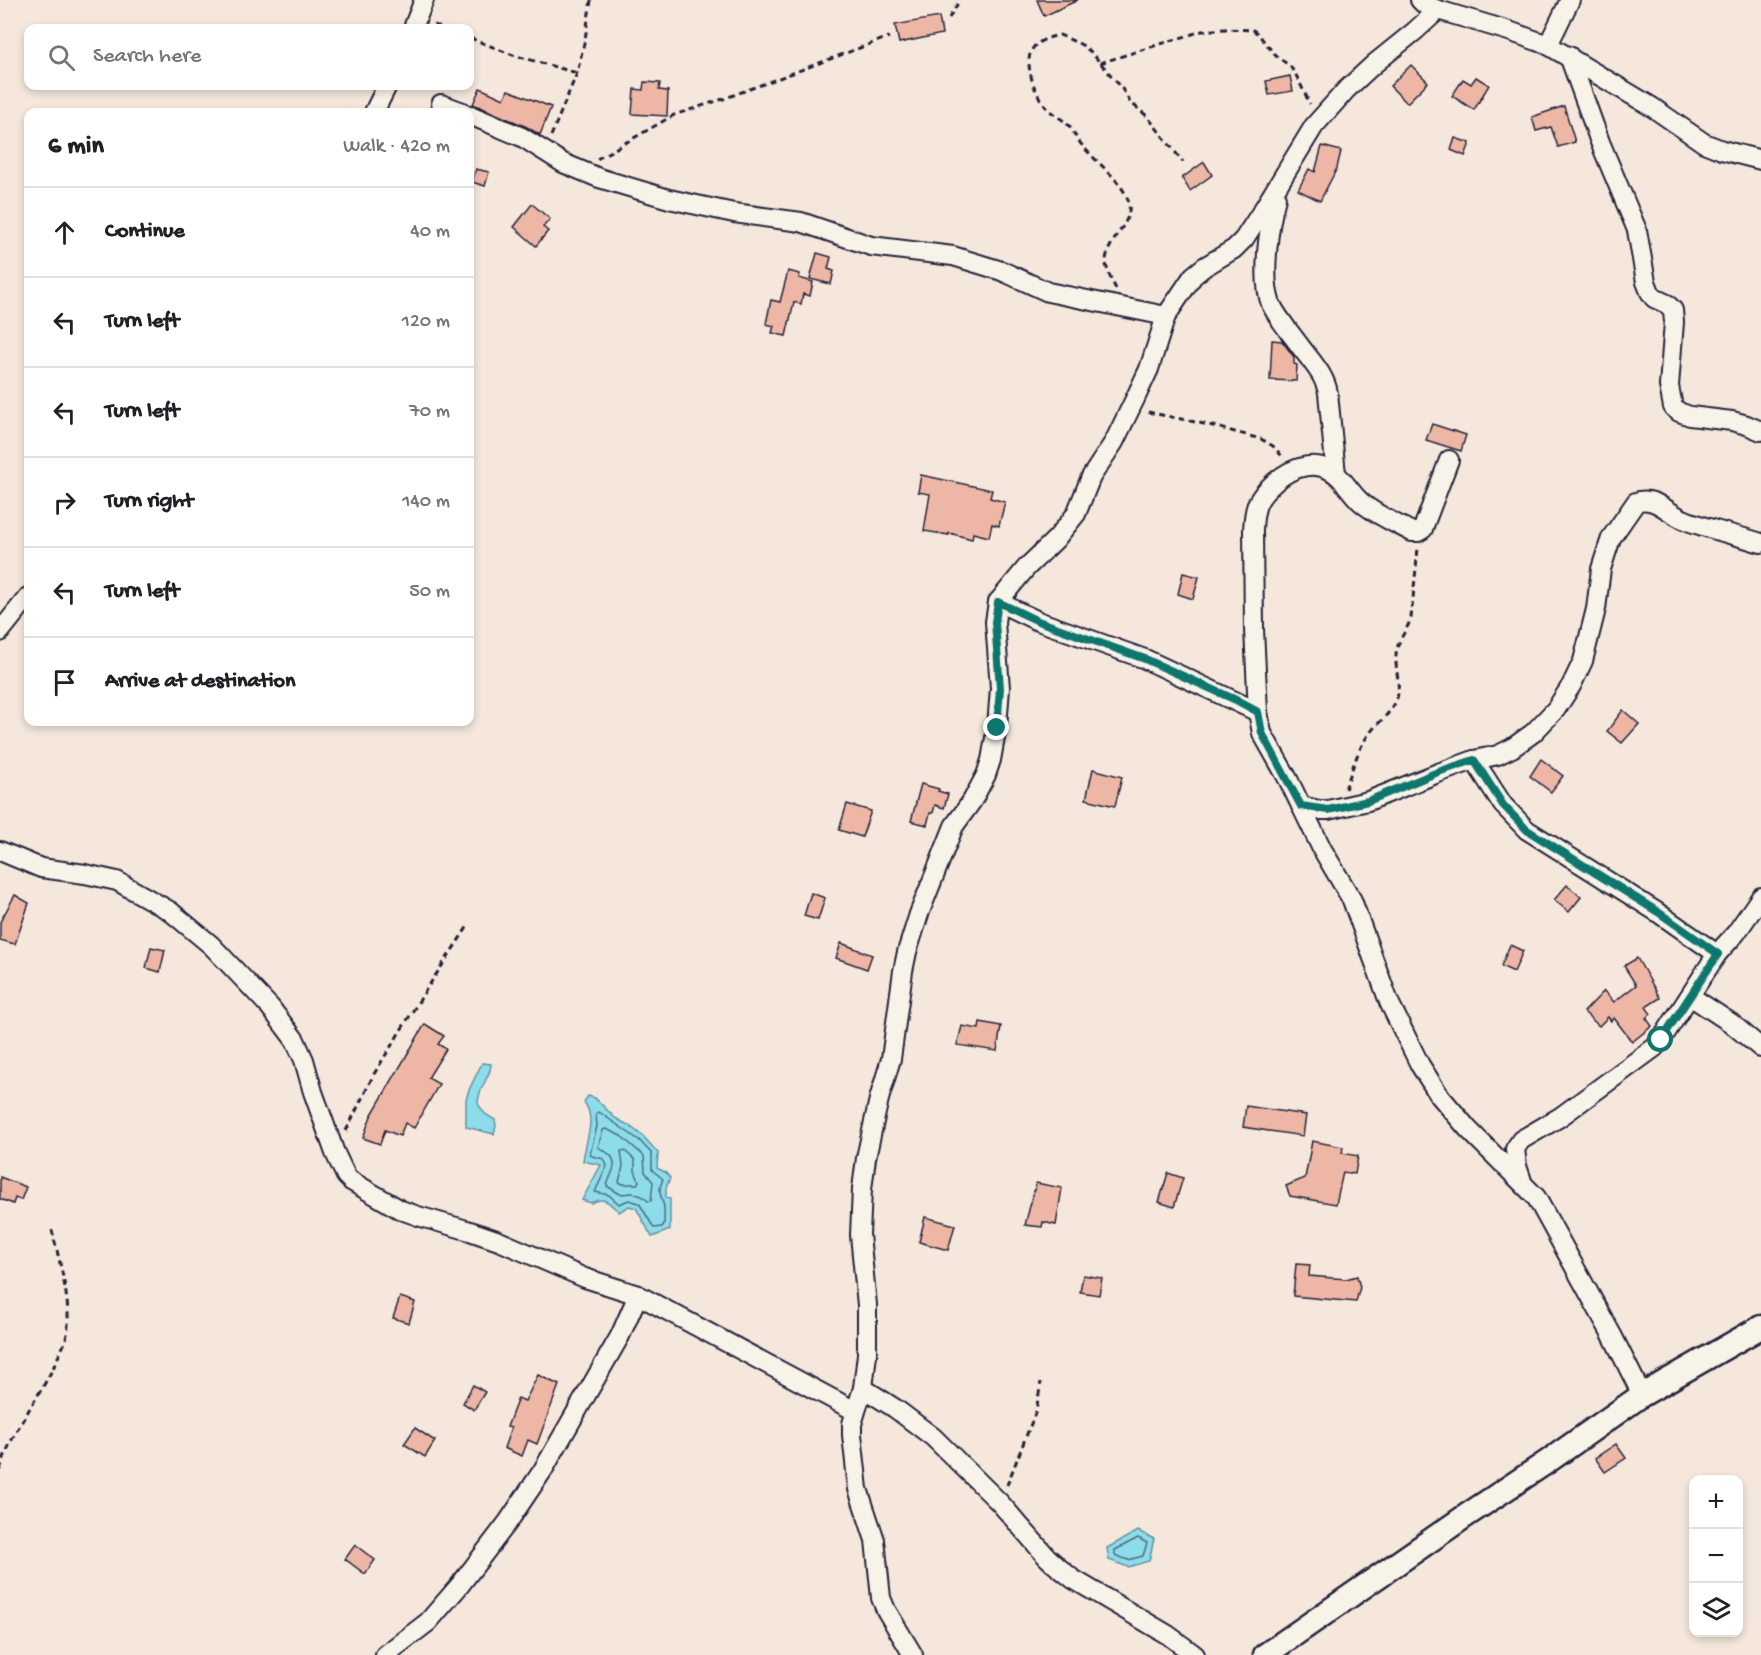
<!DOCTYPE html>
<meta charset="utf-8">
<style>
:root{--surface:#fff;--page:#f6f6f6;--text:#202124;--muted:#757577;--line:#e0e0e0}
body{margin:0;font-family:"Gochi Hand",sans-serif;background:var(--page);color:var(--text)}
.controls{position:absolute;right:18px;bottom:18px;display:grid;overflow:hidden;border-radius:12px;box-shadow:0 3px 9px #0003}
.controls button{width:54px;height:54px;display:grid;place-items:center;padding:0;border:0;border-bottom:2px solid var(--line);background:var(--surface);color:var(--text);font:30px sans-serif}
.stop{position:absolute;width:18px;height:18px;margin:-14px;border:4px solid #0f766e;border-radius:50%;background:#fff}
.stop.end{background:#0f766e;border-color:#fff;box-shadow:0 2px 6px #0008}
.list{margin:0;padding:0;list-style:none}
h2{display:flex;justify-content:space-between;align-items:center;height:78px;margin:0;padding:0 24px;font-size:26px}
h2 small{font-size:20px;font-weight:400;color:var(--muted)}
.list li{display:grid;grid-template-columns:39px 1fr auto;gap:18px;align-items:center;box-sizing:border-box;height:90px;padding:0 24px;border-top:2px solid var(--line)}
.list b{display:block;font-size:22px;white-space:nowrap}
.list em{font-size:20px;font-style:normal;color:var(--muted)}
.icon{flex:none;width:33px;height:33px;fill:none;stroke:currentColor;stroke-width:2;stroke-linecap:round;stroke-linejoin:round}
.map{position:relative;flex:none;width:1761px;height:1655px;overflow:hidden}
.search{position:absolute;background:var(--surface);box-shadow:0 3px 9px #0003;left:24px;top:24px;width:450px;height:66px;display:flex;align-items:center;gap:15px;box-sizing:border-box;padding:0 21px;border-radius:12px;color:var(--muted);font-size:22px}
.panel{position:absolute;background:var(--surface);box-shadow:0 3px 9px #0003;left:24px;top:108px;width:450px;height:618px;border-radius:12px}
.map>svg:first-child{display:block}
.water{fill:#8ddcea;stroke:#6292a4;stroke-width:1.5}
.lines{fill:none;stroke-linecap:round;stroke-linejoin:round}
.shore{stroke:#4d6c81;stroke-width:1.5}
.building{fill:#eeb6a5;stroke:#22223b;stroke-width:1.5}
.minor-casing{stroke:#22223b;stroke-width:22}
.tertiary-casing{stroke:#22223b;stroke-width:27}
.path{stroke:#22223b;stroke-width:3;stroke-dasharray:6 4.5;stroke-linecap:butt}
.minor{stroke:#f7f3e8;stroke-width:18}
.tertiary{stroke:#f7f3e8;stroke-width:22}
.route{stroke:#0f766e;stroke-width:8}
</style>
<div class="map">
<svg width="1761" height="1655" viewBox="0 0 1761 1655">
<rect width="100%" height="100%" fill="#f5e7db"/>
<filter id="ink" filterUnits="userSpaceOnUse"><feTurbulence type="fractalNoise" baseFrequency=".0167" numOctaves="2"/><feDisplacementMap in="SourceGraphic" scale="12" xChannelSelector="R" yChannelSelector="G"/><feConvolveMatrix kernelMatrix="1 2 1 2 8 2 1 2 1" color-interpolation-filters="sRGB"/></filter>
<g filter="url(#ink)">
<g class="water">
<path d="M482,1063L491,1064C491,1077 478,1087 478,1104L485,1114L495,1120L496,1126L494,1134L466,1127V1099L469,1090Z"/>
<path d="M588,1096L595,1098L615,1118L628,1125L643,1136L658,1153L657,1168L665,1172L670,1178L666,1188V1198L670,1199V1230L652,1237L636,1208L629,1206L619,1212C608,1202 605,1196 591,1203L582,1200L601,1165L583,1161C585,1142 597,1119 584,1102Z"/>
<polygon points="1138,1531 1154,1539 1149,1561 1128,1567 1109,1560 1107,1548"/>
</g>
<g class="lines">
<g class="shore">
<path d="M599,1112L639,1140L652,1154V1170L663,1179C658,1190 660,1193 663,1203C665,1209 664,1218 664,1224L662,1227L654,1228L639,1203L629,1200L619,1204L609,1195L595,1192L607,1166L604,1159L592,1156L590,1154L597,1126L596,1115Z"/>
<path d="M606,1129L621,1136L644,1156L645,1172L653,1182L651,1201H648L642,1196L633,1193L620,1194L607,1186C609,1176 619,1166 611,1156C608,1152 602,1150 598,1147L603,1130Z"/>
<polygon points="621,1151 625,1151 635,1160 635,1171 639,1181 637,1184 623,1184 619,1182 623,1166"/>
<polygon points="1138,1538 1147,1543 1143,1556 1128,1560 1115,1555 1115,1550"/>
</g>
</g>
<g class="building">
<polygon points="1037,0 1078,0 1044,16"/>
<polygon points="939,17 942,34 899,43 895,25"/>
<polygon points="1411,65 1428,82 1407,103 1390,86"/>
<polygon points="1290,76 1293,91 1269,95 1266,81"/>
<polygon points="1476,77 1489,85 1474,110 1452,96 1463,79 1471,84"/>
<polygon points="644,82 660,83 659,90 668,91 667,116 632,114 634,89 643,90"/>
<polygon points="480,88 504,99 508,90 551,107 540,135 527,127 473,104"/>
<polygon points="1564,106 1575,142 1558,147 1551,127 1536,131 1532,117"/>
<polygon points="1455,138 1470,143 1465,156 1451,150"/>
<polygon points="1322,146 1341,151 1337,168 1320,201 1298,190 1309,169 1315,172"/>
<polygon points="1204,162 1212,175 1190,191 1182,178"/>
<polygon points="476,169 489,172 485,186 472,182"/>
<polygon points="532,204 550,219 543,227 548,231 536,246 514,227"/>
<polygon points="817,253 831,257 828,269 834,271 831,284 810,279"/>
<polygon points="788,271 800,274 799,278 813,282 810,296 803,294 801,304 794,302 786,336 772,333 774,326 766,324 771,300 780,302"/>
<polygon points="1272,340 1282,341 1294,357 1294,364 1297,365 1296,381 1270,380"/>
<polygon points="1432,424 1466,435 1461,451 1426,440"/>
<polygon points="921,475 992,490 990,498 1005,502 999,526 992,524 989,537 973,533 972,539 949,533 949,535 924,531 930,494 918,492"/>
<polygon points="1183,573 1199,577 1193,599 1178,594"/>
<polygon points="1623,710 1639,724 1622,743 1607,731"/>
<polygon points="1541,759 1563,776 1551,792 1530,776"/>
<polygon points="1093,769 1122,777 1115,806 1086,799"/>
<polygon points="921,784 939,789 938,791 948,794 944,808 935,805 933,813 930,813 927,825 911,821"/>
<polygon points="847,804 871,811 862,837 839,830"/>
<polygon points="1567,885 1581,897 1569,912 1554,900"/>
<polygon points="811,893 825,898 818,920 804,916"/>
<polygon points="15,895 29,903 15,944 0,940 0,922"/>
<polygon points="841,943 872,955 867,969 836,958"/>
<polygon points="1510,945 1523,951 1514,972 1501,966"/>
<polygon points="151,947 165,950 160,972 146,968"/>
<polygon points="1637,958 1660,998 1646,1007 1651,1014 1646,1018 1652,1026 1632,1042 1614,1018 1611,1021 1608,1017 1599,1026 1584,1012 1604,991 1614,1002 1636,985 1624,966"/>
<polygon points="980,1022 1001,1026 997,1051 957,1045 962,1026 979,1029"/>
<polygon points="425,1024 444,1036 438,1044 446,1049 428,1078 439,1084 414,1128 405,1123 400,1136 385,1130 380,1144 363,1138 371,1116"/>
<polygon points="1246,1106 1306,1115 1303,1136 1243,1127"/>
<polygon points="1312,1141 1343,1147 1342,1153 1358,1156 1355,1174 1343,1172 1336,1204 1290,1196 1286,1186 1305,1178"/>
<polygon points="1168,1173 1183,1178 1174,1207 1159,1202"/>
<polygon points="0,1177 26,1187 21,1200 15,1198 13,1204 0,1199"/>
<polygon points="1036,1183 1062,1188 1056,1225 1043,1222 1042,1227 1025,1225"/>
<polygon points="925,1217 955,1225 948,1250 919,1242"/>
<polygon points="1296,1264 1310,1265 1309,1276 1346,1279 1357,1276 1360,1287 1356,1302 1293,1296"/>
<polygon points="1083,1275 1102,1278 1099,1295 1080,1292"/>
<polygon points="400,1297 415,1302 409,1323 393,1318"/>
<polygon points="538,1375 559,1385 537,1444 528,1440 522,1456 504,1448 511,1428 507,1427 518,1398 525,1401"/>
<polygon points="473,1385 485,1392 474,1410 463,1403"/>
<polygon points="415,1428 435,1441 425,1457 404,1444"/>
<polygon points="1616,1444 1626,1458 1605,1472 1595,1458"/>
<polygon points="355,1545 375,1560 365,1574 345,1559"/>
</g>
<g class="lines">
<g class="minor-casing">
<g id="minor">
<polyline points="1420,0 1424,4 1438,10 1509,31 1548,45 1652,107 1704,143 1722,150 1761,160"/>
<polyline points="413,28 424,0"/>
<polyline points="1548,45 1570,0"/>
<polyline points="1569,56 1600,142 1637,230 1646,282 1650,292 1654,298 1667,304 1673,310 1674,322 1669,386 1673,407 1679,412 1690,416 1732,421 1747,425 1761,431"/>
<polyline points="441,104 463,112"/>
<polyline points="374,112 387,86"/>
<polyline points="470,115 522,137 563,163 599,178 669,199 734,213 801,222 871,246 953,256 1002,271 1048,292 1166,316"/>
<path d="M1276,198C1269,224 1261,279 1271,304C1278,319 1290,332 1300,346C1311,361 1325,375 1328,393L1336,474"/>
<path d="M1449,460L1425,523L1423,529L1418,532H1412C1395,523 1376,515 1361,502C1352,494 1346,483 1337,475C1317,458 1292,467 1275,482C1257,498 1254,506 1253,530L1254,629L1258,712L1262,733L1288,779L1322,849L1352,900L1389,1002L1420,1065L1439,1095L1468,1129L1536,1197L1612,1335L1642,1395"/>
<polyline points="998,602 1038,621 1145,659 1258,712"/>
<polyline points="0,632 28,597"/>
<polyline points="1474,760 1503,805 1527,830 1657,912 1717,954"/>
<path d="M1301,806L1319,810H1328L1368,801L1438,773L1474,760L1498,755L1512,748L1533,733L1556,709L1571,686L1583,661L1596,609L1601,569L1611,538L1636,502C1654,495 1668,513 1683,519C1706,529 1737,535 1761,543"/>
<polyline points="0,851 41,868 85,874 117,881 170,911 211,945 270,1007 295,1040 304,1060 313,1092 335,1153 346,1176 351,1181 401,1210 418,1216 470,1231 499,1241 585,1278 638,1295 855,1411"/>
<polyline points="1690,996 1731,1023 1761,1048"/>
<polyline points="1522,1181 1517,1166 1515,1149 1521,1140 1560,1117 1654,1048 1661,1040 1717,954 1736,933 1761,897"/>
<polyline points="863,1388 896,1409 933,1437 1000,1503 1047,1557 1058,1567 1073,1579 1168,1635 1195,1655"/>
<polyline points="385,1655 428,1622 460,1585 508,1522 543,1470 620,1336 638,1295"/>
<polyline points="913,1655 886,1610 881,1598 875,1540 858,1489 852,1435 852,1424 863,1388 867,1354 867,1305 860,1235 862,1189 866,1158 879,1099 891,1059 903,971 907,952 919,914 954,826 972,801 986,775 991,760 997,727 1000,688 995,622 998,602 1027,567 1056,539 1076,514 1091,477 1114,442 1134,401 1149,369 1166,316 1193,276 1204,267 1234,249 1244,239 1264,208 1314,126 1346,90 1374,64 1415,31 1438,10"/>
</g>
</g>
<g class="tertiary-casing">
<polyline id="tertiary" points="1265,1655 1467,1515 1547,1462 1642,1395 1761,1327"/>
</g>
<g class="path">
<polyline points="949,18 960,0"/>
<polyline points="434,25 443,28"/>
<polyline points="470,38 513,55 577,73"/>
<polyline points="1100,63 1202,31 1225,29 1253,30 1258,34 1276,56 1290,66 1297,77 1310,104"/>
<polyline points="551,136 577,73 585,39 591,0"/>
<polyline points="597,159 674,115 723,99 889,37"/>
<path d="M1116,289C1112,281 1107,272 1106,263C1105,240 1136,223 1128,200C1119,176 1093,161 1078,140C1074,135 1073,129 1068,125C1062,118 1053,115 1047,108C1040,100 1035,90 1032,80C1024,52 1031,41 1060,35L1082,45L1091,52L1121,87L1130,102L1147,116L1183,162"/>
<polyline points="1148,412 1209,425 1261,439 1273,446 1282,456"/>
<path d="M1345,789C1352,771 1357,750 1369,734C1378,722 1392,713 1397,698C1401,685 1395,670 1396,656C1396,642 1407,631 1411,618L1418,548"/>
<polyline points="346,1131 374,1074 422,996 468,926"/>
<path d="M0,1470C11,1431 38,1400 55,1364C59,1354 65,1345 67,1334C72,1304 59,1260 52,1230"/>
<polyline points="1007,1485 1036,1411 1041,1382"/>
</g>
<use href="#minor" class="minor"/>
<use href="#tertiary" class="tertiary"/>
</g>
</g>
<g class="lines" filter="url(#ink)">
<polyline class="route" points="997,728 1000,688 995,622 998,602 1038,621 1145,659 1236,700 1258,712 1262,733 1301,806 1328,810 1368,801 1438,772 1474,760 1503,805 1527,830 1658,912 1718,954 1661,1040"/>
</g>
</svg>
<div class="controls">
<button>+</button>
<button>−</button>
<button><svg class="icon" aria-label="layers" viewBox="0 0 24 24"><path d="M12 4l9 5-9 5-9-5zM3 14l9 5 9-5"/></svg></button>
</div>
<div class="stop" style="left:1661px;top:1040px"></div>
<div class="stop end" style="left:997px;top:728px"></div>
<div class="search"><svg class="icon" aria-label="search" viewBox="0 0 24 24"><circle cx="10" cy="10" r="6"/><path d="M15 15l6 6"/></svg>Search here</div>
<section class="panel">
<h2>6 min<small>Walk · 420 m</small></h2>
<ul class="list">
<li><svg class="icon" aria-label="ahead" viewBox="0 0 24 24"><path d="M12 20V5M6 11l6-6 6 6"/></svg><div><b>Continue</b></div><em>40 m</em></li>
<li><svg class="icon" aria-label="left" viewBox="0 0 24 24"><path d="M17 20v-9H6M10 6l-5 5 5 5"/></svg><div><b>Turn left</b></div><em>120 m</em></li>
<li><svg class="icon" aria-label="left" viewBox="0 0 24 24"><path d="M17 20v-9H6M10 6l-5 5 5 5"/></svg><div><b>Turn left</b></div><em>70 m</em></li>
<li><svg class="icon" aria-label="right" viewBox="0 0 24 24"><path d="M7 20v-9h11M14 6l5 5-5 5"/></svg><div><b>Turn right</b></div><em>140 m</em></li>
<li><svg class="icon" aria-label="left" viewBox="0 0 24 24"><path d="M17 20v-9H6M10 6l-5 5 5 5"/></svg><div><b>Turn left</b></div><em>50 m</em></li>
<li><svg class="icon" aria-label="arrive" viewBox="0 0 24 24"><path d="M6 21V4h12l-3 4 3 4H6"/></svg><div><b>Arrive at destination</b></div></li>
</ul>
</section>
</div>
